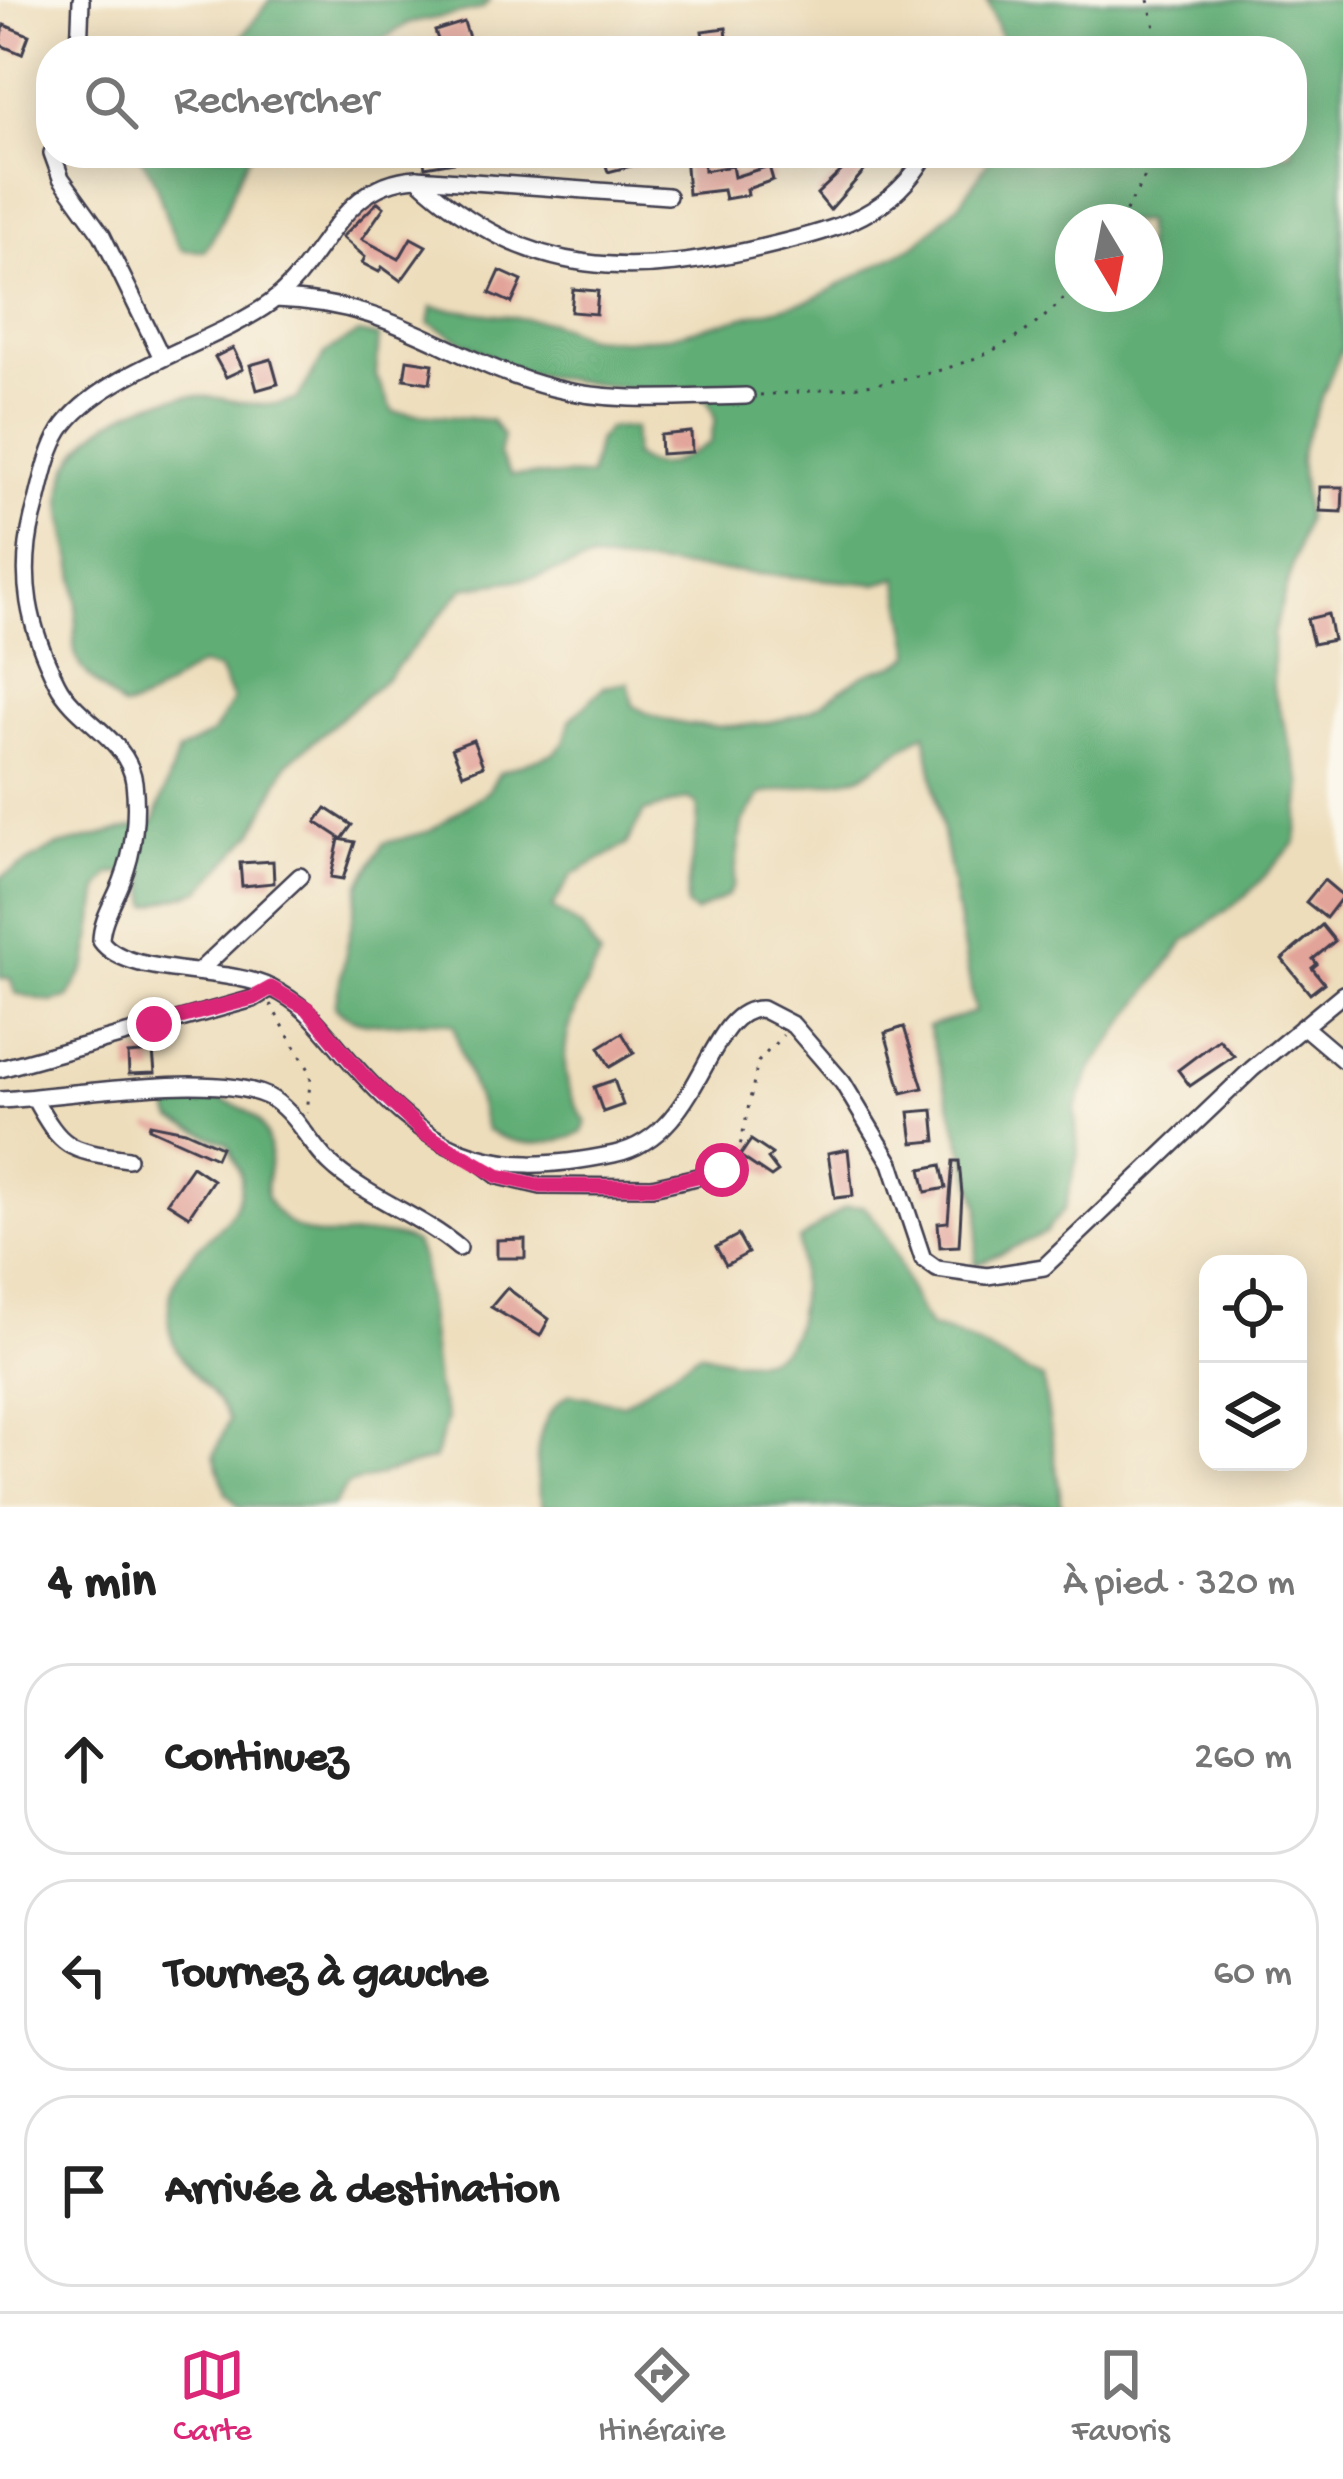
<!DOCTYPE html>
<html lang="fr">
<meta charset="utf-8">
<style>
:root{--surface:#fff;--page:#f2f2f2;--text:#222;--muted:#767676;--line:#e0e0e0;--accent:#db2777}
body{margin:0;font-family:"Gochi Hand",sans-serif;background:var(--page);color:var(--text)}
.controls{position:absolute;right:36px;bottom:36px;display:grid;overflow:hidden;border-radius:24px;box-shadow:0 6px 30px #0003}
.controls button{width:108px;height:108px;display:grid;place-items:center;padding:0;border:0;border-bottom:3px solid var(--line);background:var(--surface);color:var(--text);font:60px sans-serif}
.compass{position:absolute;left:1055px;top:204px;width:108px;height:108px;border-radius:50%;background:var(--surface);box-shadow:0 6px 30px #0003;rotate:170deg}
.stop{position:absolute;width:36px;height:36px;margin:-27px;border:9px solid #db2777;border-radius:50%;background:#fff}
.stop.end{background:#db2777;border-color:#fff;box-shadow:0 3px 12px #0008}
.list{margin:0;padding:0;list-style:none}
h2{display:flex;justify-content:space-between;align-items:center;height:156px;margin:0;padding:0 48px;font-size:51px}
h2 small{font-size:39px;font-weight:400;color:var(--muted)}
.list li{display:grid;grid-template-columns:78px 1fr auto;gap:36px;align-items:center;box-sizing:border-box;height:192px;margin:0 24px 24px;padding:0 24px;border:3px solid var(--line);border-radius:48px}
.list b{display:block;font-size:45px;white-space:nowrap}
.list em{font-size:39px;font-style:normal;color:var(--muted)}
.icon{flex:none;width:66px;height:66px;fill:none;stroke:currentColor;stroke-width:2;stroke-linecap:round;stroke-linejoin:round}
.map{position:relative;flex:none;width:1343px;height:1507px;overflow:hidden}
.search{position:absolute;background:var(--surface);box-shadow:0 6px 30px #0003;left:36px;right:36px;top:36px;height:132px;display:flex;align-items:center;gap:30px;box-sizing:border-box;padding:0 42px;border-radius:48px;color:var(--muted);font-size:45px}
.sheet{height:804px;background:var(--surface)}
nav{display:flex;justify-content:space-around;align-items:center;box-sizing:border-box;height:168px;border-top:3px solid var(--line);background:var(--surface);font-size:33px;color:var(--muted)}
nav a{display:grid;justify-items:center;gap:6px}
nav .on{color:var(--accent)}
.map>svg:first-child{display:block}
.forest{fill:#61ad76;stroke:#426858;stroke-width:3;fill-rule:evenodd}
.building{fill:#e2a399}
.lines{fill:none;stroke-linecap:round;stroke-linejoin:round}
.minor-casing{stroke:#403e4e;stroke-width:20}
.path{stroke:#403e4e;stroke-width:3;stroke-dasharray:3 9;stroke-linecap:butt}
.minor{stroke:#fff;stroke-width:15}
.route{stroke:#db2777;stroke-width:15}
</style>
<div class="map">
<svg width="1343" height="1507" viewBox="0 0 1343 1507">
<rect width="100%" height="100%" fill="#fbf7ec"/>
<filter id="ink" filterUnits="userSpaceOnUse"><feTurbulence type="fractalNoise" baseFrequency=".00833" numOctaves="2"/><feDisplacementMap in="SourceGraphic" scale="24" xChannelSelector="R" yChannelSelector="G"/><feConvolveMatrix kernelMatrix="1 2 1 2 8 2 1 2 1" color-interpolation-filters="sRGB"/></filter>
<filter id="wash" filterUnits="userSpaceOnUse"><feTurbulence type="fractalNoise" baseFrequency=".004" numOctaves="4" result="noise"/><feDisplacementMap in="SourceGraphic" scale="48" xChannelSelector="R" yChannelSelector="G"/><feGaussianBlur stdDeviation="2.7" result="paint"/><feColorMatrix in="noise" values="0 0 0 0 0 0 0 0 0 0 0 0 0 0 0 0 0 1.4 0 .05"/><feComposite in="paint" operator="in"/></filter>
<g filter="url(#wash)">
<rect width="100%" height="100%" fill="#edddbb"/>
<g class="forest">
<polygon points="270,0 490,0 482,9 407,24 365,51 231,51"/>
<path d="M987,0H1343V346L1303,444L1300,460L1306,518L1273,635V688L1302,784L1296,842L1246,896L1184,942L1092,1068L1075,1110L1078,1154L1065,1208L1045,1233L975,1265L980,1209L928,1027L975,1012L925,733L860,777L761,794L742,824L733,887L727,896L695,913L687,907C685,872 701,837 697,804L687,799L644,812L626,845L572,875L552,908L581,927L600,957C571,1014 545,1065 586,1122L582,1133C550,1147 517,1148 486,1130C478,1093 461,1063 454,1025C425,1011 363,1041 335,1006L360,883L384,843L430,831L488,791L500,772L555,753L564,743L570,720L604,687L628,682L633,705C674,734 751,730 798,715C824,706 840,689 862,676C880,665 896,671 912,654L898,578L876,584L592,560L538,577L464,588L388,677L287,764L254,832L201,890L149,906L144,872L110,874L99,890L87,965L68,998L51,1002L15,993L10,978H0V878L55,847L154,822L178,752L213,733L233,700L219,670L201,665C175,677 150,705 123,708C45,642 87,654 74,572C70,548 62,522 62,498C63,434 143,395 198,396C236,397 256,413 297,399L326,352L359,333L379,337L376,376L393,412L491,420L503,436L499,455L511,475L590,476L597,442L608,428H634L633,456C662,478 681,457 710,443L715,419L708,401L690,391L635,390L522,373L429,323L432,307L550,322L586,337L625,340L665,337L811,300L917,244L960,203L994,153H1292V51H1006ZM1073,222H1145V294H1073Z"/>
<path d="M136,153H251C231,185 227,221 204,251L182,250C160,220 163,179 136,153Z"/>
<path d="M205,1096C241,1104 270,1115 270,1159C269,1174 264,1183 267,1199C309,1265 361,1217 415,1243L422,1260L436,1385L447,1419L434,1459L347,1485L332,1507H239L226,1493L214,1455L229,1420C215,1387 173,1364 169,1326C161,1242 242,1239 241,1180C241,1169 232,1155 228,1144L173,1120L166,1102Z"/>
<path d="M863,1206C900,1240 901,1288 931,1328C973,1336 1003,1362 1043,1379L1062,1507H543C532,1469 533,1416 570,1394L623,1404L700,1352C804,1385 803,1320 799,1240L845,1207Z"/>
</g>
<g id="blocks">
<g class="building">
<polygon points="464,22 472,47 442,51 435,31"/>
<polygon points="4,25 29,35 22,54 0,45"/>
<polygon points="726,28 728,51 705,51 702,31"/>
<polygon points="422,153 476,153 477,158 425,167"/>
<polygon points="602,153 640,153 643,163 608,172"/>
<polygon points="685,153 703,153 704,171 732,166 734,177 769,166 773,180 747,189 748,195 725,199 723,190 688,194"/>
<polygon points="854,159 865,170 830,210 817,194"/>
<polygon points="378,202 384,207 362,239 399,259 411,238 426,246 401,281 382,267 379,272 362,263 365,257 342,237"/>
<polygon points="500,271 522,281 512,303 490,293"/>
<polygon points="573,289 598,291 596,314 571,312"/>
<polygon points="233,348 243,369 226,377 215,357"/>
<polygon points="271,359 278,384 257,390 250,365"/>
<polygon points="407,360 433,364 430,383 404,379"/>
<polygon points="691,432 692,452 661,454 660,435"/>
<polygon points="1320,487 1343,487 1342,512 1320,511"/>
<polygon points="1328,614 1333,640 1313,644 1307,619"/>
<polygon points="473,740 483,766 463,774 452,748"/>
<polygon points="326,808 352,825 342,839 316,822"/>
<polygon points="339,839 355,842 343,879 331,877"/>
<polygon points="273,861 274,883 242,886 240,863"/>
<polygon points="1324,880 1343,896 1326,918 1306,902"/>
<polygon points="1322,925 1335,941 1313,959 1317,964 1312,968 1324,983 1310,994 1282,959"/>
<polygon points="904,1027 923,1088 902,1093 885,1033"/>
<polygon points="622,1033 634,1053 610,1067 599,1047"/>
<polygon points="1219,1039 1234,1056 1190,1086 1178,1070"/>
<polygon points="153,1052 155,1073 129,1074 128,1054"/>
<polygon points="614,1080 623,1105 603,1112 594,1087"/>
<polygon points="933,1110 936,1141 913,1143 909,1112"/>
<polygon points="150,1124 185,1131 221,1147 216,1158 149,1128"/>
<polygon points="751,1140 772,1154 768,1159 778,1172 771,1177 740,1156"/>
<polygon points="848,1149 853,1196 835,1198 828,1153"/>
<polygon points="953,1161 959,1161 962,1194 959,1246 940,1247 938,1223 948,1222"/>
<polygon points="941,1165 946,1188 926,1192 921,1169"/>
<polygon points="192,1166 213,1180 189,1216 167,1202"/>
<polygon points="738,1235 748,1253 726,1265 716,1247"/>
<polygon points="525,1239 525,1258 497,1258 497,1240"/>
<polygon points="507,1288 549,1319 540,1336 491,1307"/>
</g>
</g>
</g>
<g filter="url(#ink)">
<use href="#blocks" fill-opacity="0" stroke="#403e4e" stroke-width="3"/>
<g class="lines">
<g class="minor-casing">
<g id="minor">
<polyline points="79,51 81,0"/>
<polyline points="52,153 61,178 102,235 162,358"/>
<path d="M417,178C529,281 635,279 776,244C841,228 892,214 927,153"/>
<path d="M275,299C397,302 447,361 553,388C616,404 683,397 746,396"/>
<polyline points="198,972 300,876"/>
<path d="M271,988C305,1004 320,1026 344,1054C430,1153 482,1182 614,1154C704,1135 706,1006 762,1009L793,1025L843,1083L891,1163L923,1259L937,1269L987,1276L1044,1267L1252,1069L1343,994"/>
<polyline points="1303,1026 1343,1060"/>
<path d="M0,1069L253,999L271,988C229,966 127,978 101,941C101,920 115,900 122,881C134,851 138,815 134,782C128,738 76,721 57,683C29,628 18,577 33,517C41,489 46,454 61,430C98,373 215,343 270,303C326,262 338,182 417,178L668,196"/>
<path d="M34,1098C63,1151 69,1150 128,1159"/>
<path d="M0,1100C61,1097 226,1068 274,1100C300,1118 312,1150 336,1169C373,1200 421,1216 459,1248"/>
<polyline points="480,1162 498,1176 541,1186 652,1187 733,1169"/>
</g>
</g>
<g class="path">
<polyline points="1148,0 1161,51"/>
<polyline points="1120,222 1158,153"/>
<path d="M760,395C873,386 995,381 1073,288"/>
<polyline points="270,1004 311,1073 307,1113"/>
<polyline points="738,1156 758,1062 783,1035"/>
</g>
<use href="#minor" class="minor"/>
</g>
</g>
<g class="lines" filter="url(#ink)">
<polyline class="route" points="154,1024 253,998 271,988 308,1009 362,1074 425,1134 498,1176 541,1186 652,1187 722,1170"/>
</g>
</svg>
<div class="controls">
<button><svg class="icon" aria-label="locate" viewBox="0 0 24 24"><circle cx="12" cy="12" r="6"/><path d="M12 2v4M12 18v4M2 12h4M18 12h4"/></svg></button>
<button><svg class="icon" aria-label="layers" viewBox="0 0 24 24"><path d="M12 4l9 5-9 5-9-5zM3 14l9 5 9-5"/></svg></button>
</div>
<svg class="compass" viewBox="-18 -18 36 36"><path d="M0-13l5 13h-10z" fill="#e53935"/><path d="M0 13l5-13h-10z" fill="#767676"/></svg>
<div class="stop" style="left:722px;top:1170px"></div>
<div class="stop end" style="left:154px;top:1024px"></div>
<div class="search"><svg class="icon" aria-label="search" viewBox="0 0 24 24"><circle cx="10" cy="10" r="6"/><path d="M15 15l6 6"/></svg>Rechercher</div>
</div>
<section class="sheet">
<h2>4 min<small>À pied · 320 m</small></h2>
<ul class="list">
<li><svg class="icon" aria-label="ahead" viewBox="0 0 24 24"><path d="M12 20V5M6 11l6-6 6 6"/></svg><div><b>Continuez</b></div><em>260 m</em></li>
<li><svg class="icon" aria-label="left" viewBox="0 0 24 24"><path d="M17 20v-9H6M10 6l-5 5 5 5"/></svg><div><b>Tournez à gauche</b></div><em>60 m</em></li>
<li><svg class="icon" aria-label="arrive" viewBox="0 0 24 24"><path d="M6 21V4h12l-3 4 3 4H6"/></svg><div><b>Arrivée à destination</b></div></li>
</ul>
</section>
<nav>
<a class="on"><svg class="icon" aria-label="map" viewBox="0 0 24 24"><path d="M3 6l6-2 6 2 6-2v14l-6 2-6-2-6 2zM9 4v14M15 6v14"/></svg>Carte</a>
<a><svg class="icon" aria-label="directions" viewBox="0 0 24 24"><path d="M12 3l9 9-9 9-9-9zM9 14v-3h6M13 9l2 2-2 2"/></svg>Itinéraire</a>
<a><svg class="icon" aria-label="saved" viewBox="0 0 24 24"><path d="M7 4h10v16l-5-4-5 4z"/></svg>Favoris</a>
</nav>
